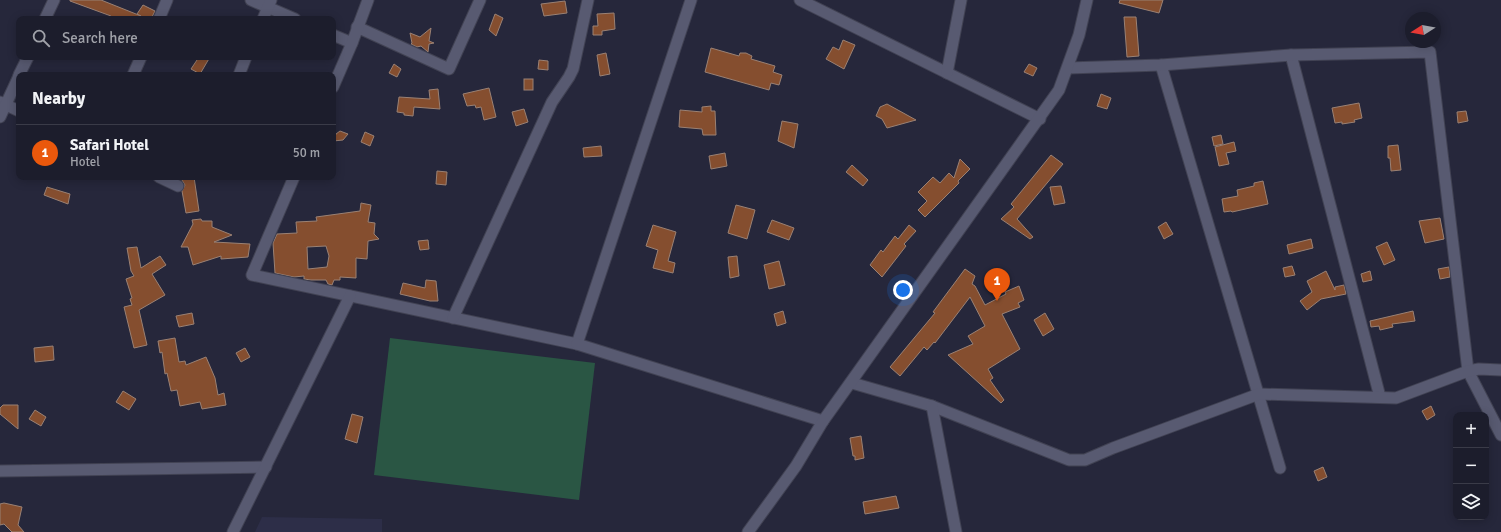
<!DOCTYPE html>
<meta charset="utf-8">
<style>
:root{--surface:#1c1d2c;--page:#292a38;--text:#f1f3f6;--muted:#a0a2a9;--line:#3a3b48;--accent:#ea580c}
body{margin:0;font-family:Signika,sans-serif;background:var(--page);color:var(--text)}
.controls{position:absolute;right:12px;bottom:12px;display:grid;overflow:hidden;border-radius:8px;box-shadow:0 2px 10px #0003}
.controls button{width:36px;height:36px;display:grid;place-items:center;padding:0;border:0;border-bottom:1px solid var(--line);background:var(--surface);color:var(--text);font:20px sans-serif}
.compass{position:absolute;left:1405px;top:12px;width:36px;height:36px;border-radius:50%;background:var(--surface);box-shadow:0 2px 10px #0003;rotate:259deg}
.you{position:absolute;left:903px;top:290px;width:14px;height:14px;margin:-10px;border:3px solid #fff;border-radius:50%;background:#1a73e8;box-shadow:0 0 0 6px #1a73e833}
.badge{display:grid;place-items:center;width:26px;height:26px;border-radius:50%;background:var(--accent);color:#fff;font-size:13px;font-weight:700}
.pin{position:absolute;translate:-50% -33px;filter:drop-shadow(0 1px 2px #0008)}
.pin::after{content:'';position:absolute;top:21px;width:14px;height:12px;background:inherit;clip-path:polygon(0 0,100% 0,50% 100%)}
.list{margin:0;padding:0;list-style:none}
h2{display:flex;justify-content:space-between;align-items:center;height:52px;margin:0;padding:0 16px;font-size:17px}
h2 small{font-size:13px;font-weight:400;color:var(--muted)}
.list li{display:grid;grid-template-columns:26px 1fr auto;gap:12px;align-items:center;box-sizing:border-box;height:56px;padding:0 16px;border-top:1px solid var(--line)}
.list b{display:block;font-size:15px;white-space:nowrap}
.list p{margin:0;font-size:13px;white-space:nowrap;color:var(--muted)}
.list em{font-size:13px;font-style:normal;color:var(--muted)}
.icon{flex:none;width:22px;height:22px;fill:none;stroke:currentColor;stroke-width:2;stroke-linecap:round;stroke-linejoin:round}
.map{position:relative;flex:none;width:1501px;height:532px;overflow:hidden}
.search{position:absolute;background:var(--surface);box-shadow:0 2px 10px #0003;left:16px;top:16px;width:320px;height:44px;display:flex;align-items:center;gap:10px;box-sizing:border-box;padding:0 14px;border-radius:8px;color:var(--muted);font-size:15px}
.panel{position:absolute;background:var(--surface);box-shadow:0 2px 10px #0003;left:16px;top:72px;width:320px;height:108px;border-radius:8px}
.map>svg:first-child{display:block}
.built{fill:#2d2e48}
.green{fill:#2a5644}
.building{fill:#854e2f;stroke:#9a8174;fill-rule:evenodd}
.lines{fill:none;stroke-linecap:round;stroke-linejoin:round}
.minor-casing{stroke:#414253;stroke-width:13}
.tertiary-casing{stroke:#414253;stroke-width:13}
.minor{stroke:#585a71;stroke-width:11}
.tertiary{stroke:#585a71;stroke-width:11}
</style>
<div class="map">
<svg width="1501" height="532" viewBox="0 0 1501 532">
<rect width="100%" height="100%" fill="#26273b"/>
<polygon class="built" points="262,517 382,519 382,532 255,532"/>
<polygon class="green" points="390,338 595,363 579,500 374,475"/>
<g class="building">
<polygon points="70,0 101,0 141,16 137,14 143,5 155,11 151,19 110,19 111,16 70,1"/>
<polygon points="1120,0 1163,0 1159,13 1119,3"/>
<polygon points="565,1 567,13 544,16 541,4"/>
<polygon points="614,13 615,29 602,31 602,35 593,35 593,26 598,26 597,14"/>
<polygon points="495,14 503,18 496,36 489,30"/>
<polygon points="1124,17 1136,17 1139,56 1127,57"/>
<polygon points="431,28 429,41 434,43 429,44 428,52 421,46 417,47 411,44 412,43 410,33 420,37"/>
<polygon points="843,40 855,45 844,69 826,59 833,47 839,50"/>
<polygon points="711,48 739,56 740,53 746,53 752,56 751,59 775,66 773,72 782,75 779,85 771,83 769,90 705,72"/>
<polygon points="606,53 610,74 600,76 597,55"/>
<polygon points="199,57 210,57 200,74 191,69"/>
<polygon points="539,60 548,61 548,70 538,69"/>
<polygon points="394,64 401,69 397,77 389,73"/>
<polygon points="1029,64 1037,68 1033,76 1024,72"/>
<rect x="524" y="79" width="9" height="11"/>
<polygon points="489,88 496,117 484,120 481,107 476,108 475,105 467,106 463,94"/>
<polygon points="438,89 440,109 414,107 413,116 404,115 404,113 397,112 399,97 430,99 429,90"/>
<polygon points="1101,94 1111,98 1107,109 1097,106"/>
<polygon points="1359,103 1362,118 1354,120 1355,122 1342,124 1342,122 1335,123 1332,108"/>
<polygon points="887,104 916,120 887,128 882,119 876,116 880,107"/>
<polygon points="711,106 711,111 715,111 716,135 703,135 702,129 679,127 680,110 702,112 702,107"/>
<polygon points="524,109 528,122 516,126 512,112"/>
<polygon points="1466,111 1468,121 1458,123 1457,112"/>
<polygon points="782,121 798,124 794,148 778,141"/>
<polygon points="340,131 348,134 343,140 333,141 336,134"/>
<polygon points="365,132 374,136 370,146 361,142"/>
<polygon points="1221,135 1223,144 1214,146 1212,137"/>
<polygon points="1234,142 1236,151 1226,153 1229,164 1219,166 1215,147"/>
<polygon points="1398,145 1401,170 1391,171 1390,158 1388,158 1388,146"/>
<polygon points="601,146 602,156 584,157 583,148"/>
<polygon points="725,153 727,166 711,169 709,156"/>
<polygon points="1051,155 1063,164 1017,219 1033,237 1030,239 1001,219 1014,207 1011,204"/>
<polygon points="960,159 970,169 958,181 959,183 925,217 918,210 927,201 918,192 933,177 940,183 949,173 954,178"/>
<polygon points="852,165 868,180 863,186 846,172"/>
<polygon points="437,171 447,172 446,185 436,184"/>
<polygon points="180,177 194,177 199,211 186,213 182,191 185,185"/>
<polygon points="1263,181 1268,204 1232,212 1231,211 1224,212 1222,199 1238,196 1237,190 1254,186 1254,183"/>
<polygon points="1061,186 1065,203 1054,205 1050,187"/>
<polygon points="47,187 70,194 68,204 44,195"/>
<path d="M361,203L371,205L368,222L375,223L374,234L379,239L368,241L367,259L356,258V278L340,277V280H334L332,285L328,284L326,280H311L304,279V276L294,277L275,273L273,243L277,234L297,233L296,222L317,221L316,217L360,211ZM326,246L329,256L327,267L308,269L307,247Z"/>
<polygon points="736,205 755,210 747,239 728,233"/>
<polygon points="1440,218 1444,239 1425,243 1419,221"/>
<polygon points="201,219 202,221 212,221 212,227 232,235 214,242 250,244 248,257 221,259 221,256 193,265 188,247 181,247 193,224 192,220"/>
<polygon points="772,220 794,228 789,240 767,232"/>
<polygon points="1166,222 1173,234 1164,239 1158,227"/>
<polygon points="653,225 676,232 668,261 675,263 673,273 653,268 658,250 646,246"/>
<polygon points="909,225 916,231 904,244 906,246 882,277 870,265 881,250 883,252 895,236 898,239"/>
<polygon points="1311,239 1313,248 1289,254 1287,245"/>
<polygon points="428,240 429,249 420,250 418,241"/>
<polygon points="1387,242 1395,260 1384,265 1376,247"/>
<polygon points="137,247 141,268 160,256 166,265 152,274 165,295 139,310 147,345 134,348 124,307 132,305 130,299 132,298 126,279 134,276 131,271 127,248"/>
<polygon points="737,256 739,276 730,278 728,257"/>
<polygon points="779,261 785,285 769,289 764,265"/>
<polygon points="1292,266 1295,275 1285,277 1283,268"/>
<polygon points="1449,267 1450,277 1440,279 1438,269"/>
<polygon points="965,269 975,276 972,284 975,286 985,305 1006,294 1005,292 1019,286 1024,300 1018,303 1020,307 1002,314 1020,349 988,369 993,378 990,380 1004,400 1001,403 948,355 973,344 968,336 985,326 970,297 935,343 934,342 927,350 924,347 900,376 890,367 935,313 933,312"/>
<polygon points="1326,271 1335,290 1335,287 1344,285 1346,294 1321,299 1307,310 1300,301 1312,292 1307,281"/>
<polygon points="1370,271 1372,280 1363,282 1361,274"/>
<polygon points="426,280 436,281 438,301 430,301 400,294 403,283 425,288"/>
<polygon points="783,311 786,323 777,326 774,314"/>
<polygon points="1413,311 1415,321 1392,324 1393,327 1380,330 1379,326 1371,327 1370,321"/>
<polygon points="192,313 194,324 179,327 176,316"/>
<polygon points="1045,313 1054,329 1043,336 1034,320"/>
<polygon points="175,338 179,362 185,361 186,365 206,357 215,378 218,395 224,393 226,405 202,409 200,402 180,406 177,390 171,391 167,373 165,374 162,352 160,353 158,341"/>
<polygon points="53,346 54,360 35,362 34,348"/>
<polygon points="245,348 250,357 241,362 236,353"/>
<polygon points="123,391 136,399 129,410 116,402"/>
<polygon points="3,405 18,405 18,429 0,414 0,408"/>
<polygon points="1431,406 1435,415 1427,420 1422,411"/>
<polygon points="35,410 46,417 41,426 29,419"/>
<polygon points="352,414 363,417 357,443 345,439"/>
<polygon points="861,436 864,458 855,460 855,456 853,456 850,438"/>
<polygon points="1323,467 1327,477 1318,481 1314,471"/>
<polygon points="896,496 899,508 865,514 863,502"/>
<polygon points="4,503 22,507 18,525 24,532 12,532 4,524 0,525 0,504"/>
</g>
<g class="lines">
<g class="minor-casing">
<g id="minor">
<polyline points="251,0 295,19"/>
<polyline points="800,0 1040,119"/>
<polyline points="45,19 54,0"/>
<polyline points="159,19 167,0"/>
<polyline points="263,19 271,0"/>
<polyline points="357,27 449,69 480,0"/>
<polyline points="333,35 352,43"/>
<polyline points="1291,55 1380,397"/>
<polyline points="1161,65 1280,468"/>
<polyline points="1068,68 1161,65 1291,55 1430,52 1468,371 1501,435"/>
<polyline points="947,73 961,0"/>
<polyline points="19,75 28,57"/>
<polyline points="133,75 141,57"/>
<polyline points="239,75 246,57"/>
<polyline points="333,87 352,43 368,0"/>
<polyline points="0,102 19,111"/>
<polyline points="0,117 19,76"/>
<polyline points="159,177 178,186"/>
<polyline points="294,177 252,275 577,344 691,0"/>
<polyline points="453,318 552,102 569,77 573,69 588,0"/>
<polyline points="577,344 823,421"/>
<polyline points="852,383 932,406 1069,460 1085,460 1113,448 1259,394 1396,398 1468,371 1479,369 1501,370"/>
<polyline points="932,406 956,532"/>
<polyline points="0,471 266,467"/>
<polyline points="233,532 350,296"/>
</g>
</g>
<g class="tertiary-casing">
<polyline id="tertiary" points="748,532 796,466 823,421 1059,90 1079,35 1087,0"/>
</g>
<use href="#minor" class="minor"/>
<use href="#tertiary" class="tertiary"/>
</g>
</svg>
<div class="controls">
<button>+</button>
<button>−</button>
<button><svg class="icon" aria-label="layers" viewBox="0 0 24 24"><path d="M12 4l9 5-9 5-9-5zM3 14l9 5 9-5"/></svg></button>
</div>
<svg class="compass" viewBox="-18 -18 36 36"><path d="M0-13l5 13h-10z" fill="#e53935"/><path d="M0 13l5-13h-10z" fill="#a0a2a9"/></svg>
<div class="you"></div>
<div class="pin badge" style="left:997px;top:301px">1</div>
<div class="search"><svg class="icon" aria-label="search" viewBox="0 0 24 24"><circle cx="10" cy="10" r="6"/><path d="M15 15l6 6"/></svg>Search here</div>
<section class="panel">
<h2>Nearby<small></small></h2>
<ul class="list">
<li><span class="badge">1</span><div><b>Safari Hotel</b><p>Hotel</p></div><em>50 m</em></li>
</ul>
</section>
</div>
